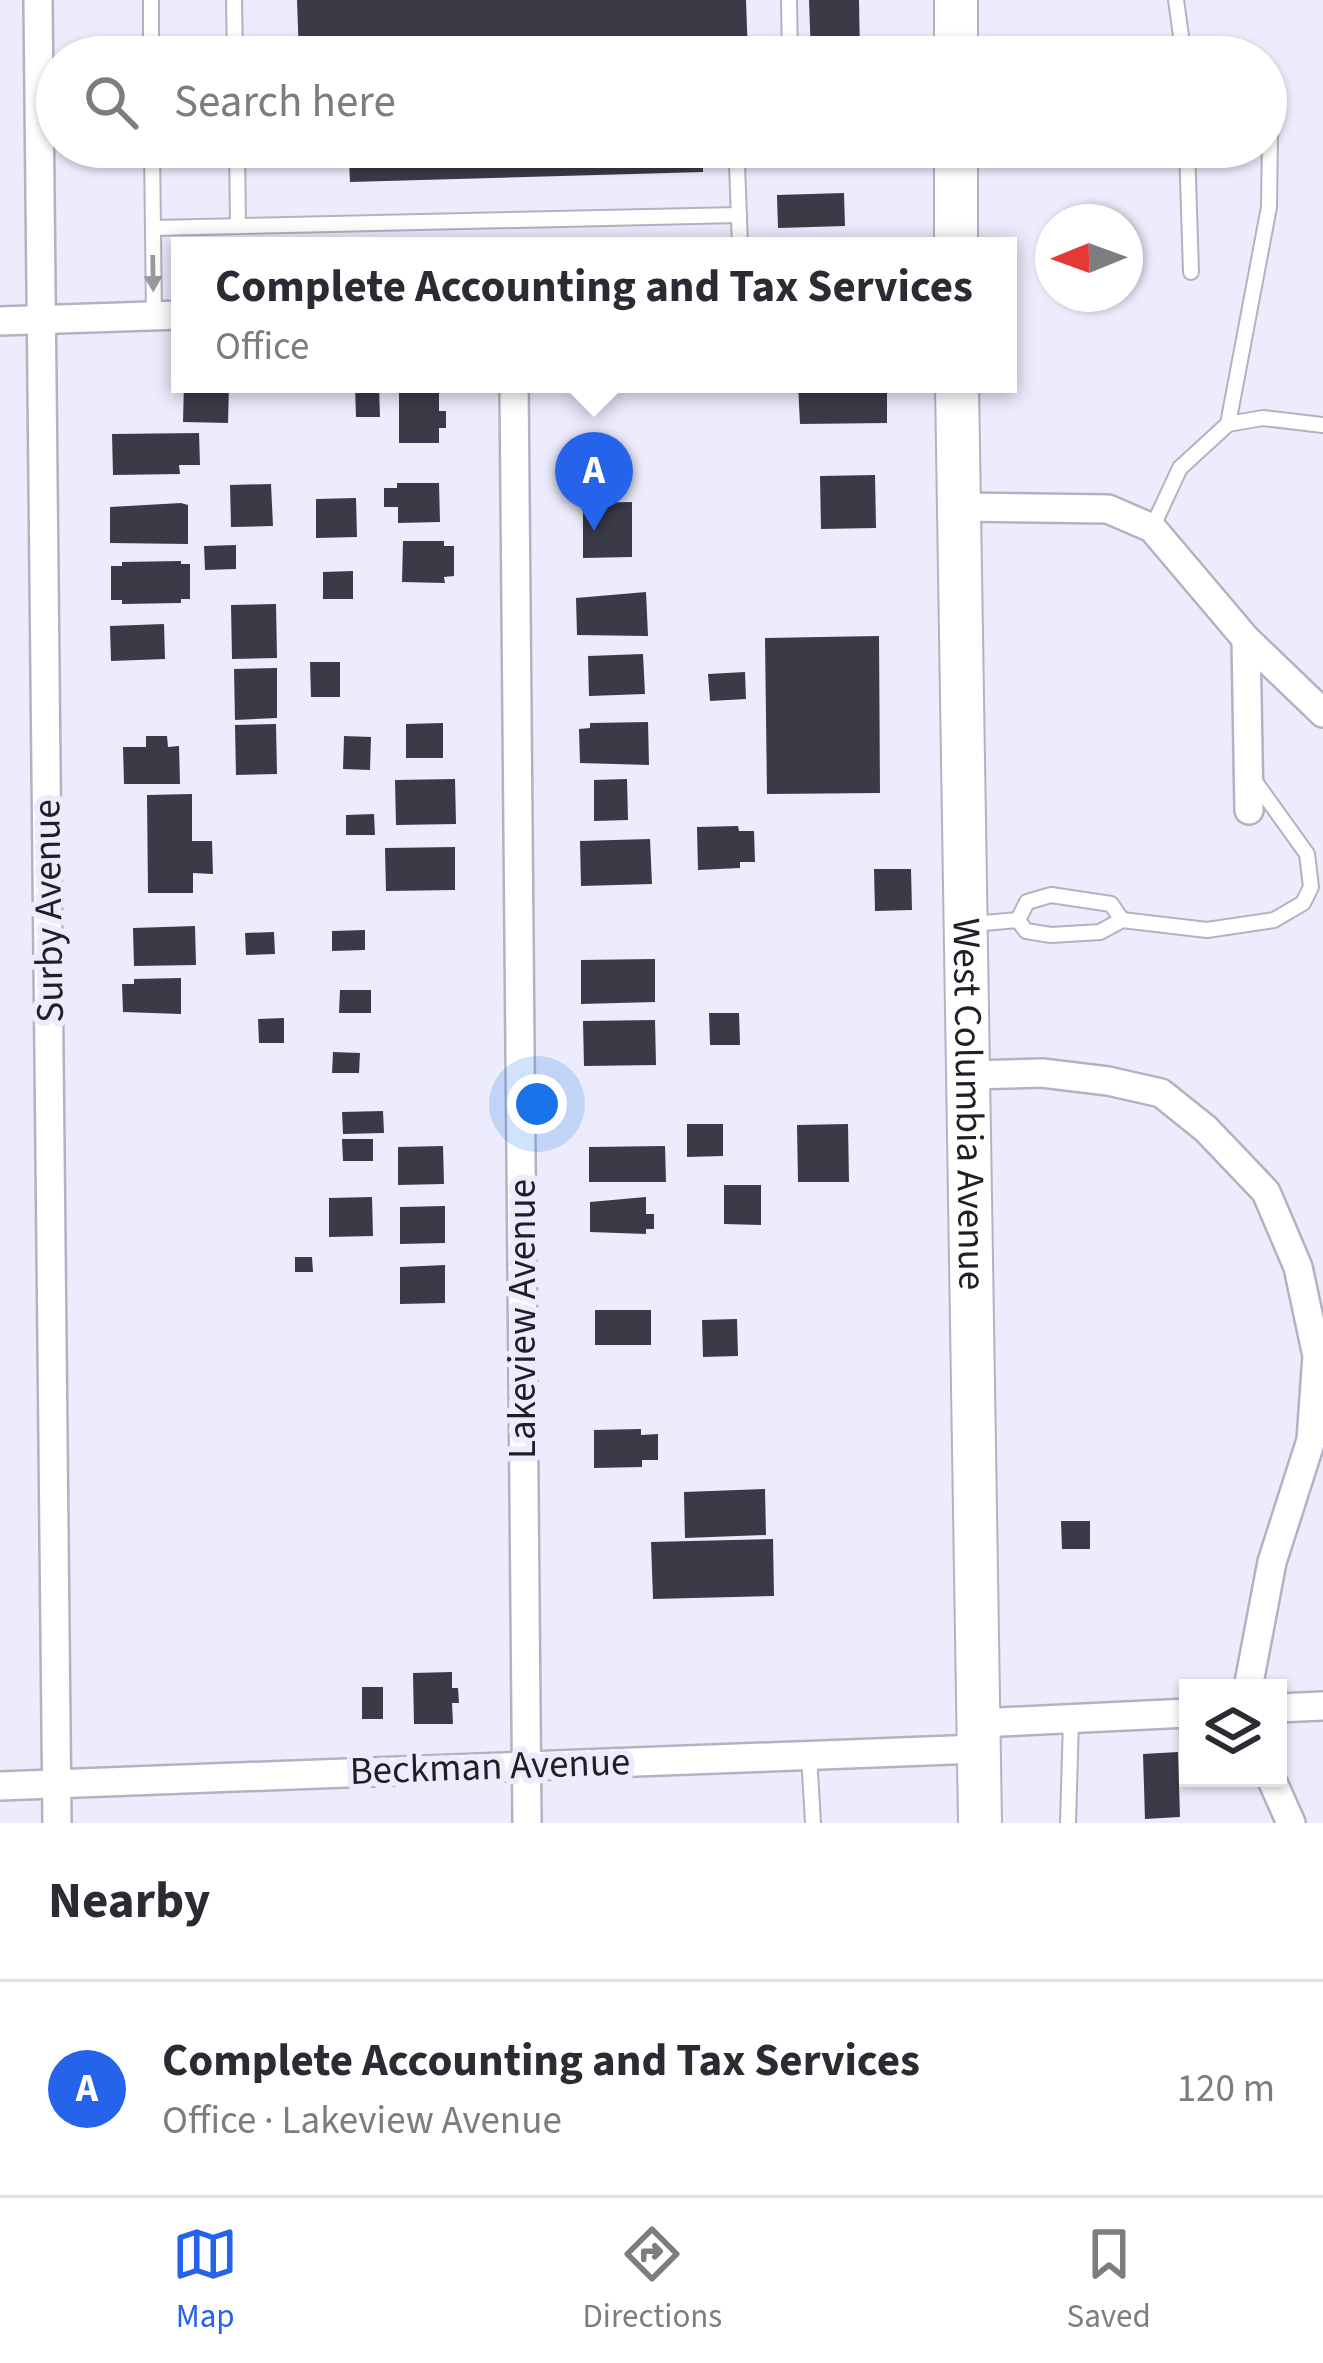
<!DOCTYPE html>
<meta charset="utf-8">
<style>
:root{--surface:#fff;--page:#f7f7f7;--text:#2b2b33;--muted:#7c7c81;--line:#e1e1e2;--accent:#2563eb}
body{margin:0;font-family:"Source Sans 3",sans-serif;background:var(--page);color:var(--text)}
.controls{position:absolute;right:36px;bottom:36px;display:grid;overflow:hidden;border-radius:0px;box-shadow:0 3px 9px #0004}
.controls button{width:108px;height:108px;display:grid;place-items:center;padding:0;border:0;border-bottom:3px solid var(--line);background:var(--surface);color:var(--text);font:60px sans-serif}
.compass{position:absolute;left:1035px;top:204px;width:108px;height:108px;border-radius:50%;background:var(--surface);box-shadow:0 3px 9px #0004;rotate:269deg}
.you{position:absolute;left:537px;top:1104px;width:42px;height:42px;margin:-30px;border:9px solid #fff;border-radius:50%;background:#1a73e8;box-shadow:0 0 0 18px #1a73e833}
.badge{display:grid;place-items:center;width:78px;height:78px;border-radius:50%;background:var(--accent);color:#fff;font-size:39px;font-weight:700}
.pin{position:absolute;translate:-50% -99px;filter:drop-shadow(0 3px 6px #0008)}
.pin::after{content:'';position:absolute;top:63px;width:42px;height:36px;background:inherit;clip-path:polygon(0 0,100% 0,50% 100%)}
.popup{position:absolute;left:171px;top:237px;width:846px;height:156px;box-sizing:border-box;display:grid;place-content:center;border-radius:0px;background:var(--surface);filter:drop-shadow(0 3px 9px #0005);font-size:39px;white-space:nowrap;color:var(--muted)}
.popup b{font-size:45px;color:var(--text)}
.popup::after{content:'';position:absolute;left:50%;top:100%;margin-left:-24px;border:24px solid transparent;border-top-color:var(--surface)}
.list{margin:0;padding:0;list-style:none}
h2{display:flex;justify-content:space-between;align-items:center;height:156px;margin:0;padding:0 48px;font-size:51px}
h2 small{font-size:39px;font-weight:400;color:var(--muted)}
.list li{display:grid;grid-template-columns:78px 1fr auto;gap:36px;align-items:center;box-sizing:border-box;height:216px;padding:0 48px;border-top:3px solid var(--line)}
.list b{display:block;font-size:45px;white-space:nowrap}
.list p{margin:0;font-size:39px;white-space:nowrap;color:var(--muted)}
.list em{font-size:39px;font-style:normal;color:var(--muted)}
.icon{flex:none;width:66px;height:66px;fill:none;stroke:currentColor;stroke-width:2;stroke-linecap:round;stroke-linejoin:round}
.map{position:relative;flex:none;width:1323px;height:1823px;overflow:hidden}
.search{position:absolute;background:var(--surface);box-shadow:0 3px 9px #0004;left:36px;right:36px;top:36px;height:132px;display:flex;align-items:center;gap:30px;box-sizing:border-box;padding:0 42px;border-radius:66px;color:var(--muted);font-size:45px}
.sheet{height:372px;background:var(--surface)}
nav{display:flex;justify-content:space-around;align-items:center;box-sizing:border-box;height:168px;border-top:3px solid var(--line);background:var(--surface);font-size:33px;color:var(--muted)}
nav a{display:grid;justify-items:center;gap:6px}
nav .on{color:var(--accent)}
.map>svg:first-child{display:block}
.building{fill:#3b3a47}
.lines{fill:none;stroke-linecap:round;stroke-linejoin:round}
.service-casing{stroke:#b3b2c2;stroke-width:18}
.minor-casing{stroke:#b3b2c2;stroke-width:32}
.primary-casing{stroke:#b3b2c2;stroke-width:46}
.service{stroke:#fff;stroke-width:14}
.minor{stroke:#fff;stroke-width:27}
.primary{stroke:#fff;stroke-width:42}
.oneway{fill:#9a9a9d}
.labels{text-anchor:middle;dominant-baseline:central;stroke-width:12;stroke-linejoin:round;paint-order:stroke}
.street-label{font-size:39px;fill:#1f1f25;stroke:#edecfd}
</style>
<div class="map">
<svg width="1323" height="1823" viewBox="0 0 1323 1823">
<rect width="100%" height="100%" fill="#edecfd"/>
<g class="building">
<polygon points="297,0 746,0 748,57 299,57"/>
<polygon points="809,0 859,0 860,57 811,57"/>
<polygon points="301,147 703,147 703,172 350,182 349,161 302,163"/>
<polygon points="844,193 845,226 778,228 777,195"/>
<polygon points="184,384 229,385 228,423 183,422"/>
<polygon points="399,384 439,384 439,411 446,411 446,428 439,428 439,443 399,443"/>
<polygon points="798,384 887,384 887,423 800,424"/>
<polygon points="355,386 379,386 380,417 356,417"/>
<polygon points="199,433 200,465 179,465 180,474 113,475 112,434"/>
<polygon points="875,475 876,528 821,529 820,476"/>
<polygon points="397,483 439,483 440,522 398,523 398,507 384,507 384,488 397,488"/>
<polygon points="271,484 273,526 231,527 230,485"/>
<polygon points="356,498 357,537 316,538 316,499"/>
<polygon points="632,502 632,557 583,558 583,503"/>
<polygon points="181,503 188,505 188,544 110,543 110,507"/>
<polygon points="403,541 444,541 444,546 454,546 454,576 444,577 445,583 402,582"/>
<polygon points="236,545 236,569 205,570 204,546"/>
<polygon points="181,561 181,564 190,564 190,599 181,599 181,603 122,604 122,600 111,600 111,566 122,566 122,562"/>
<polygon points="353,571 353,599 323,599 323,572"/>
<polygon points="646,592 648,636 577,635 576,598"/>
<polygon points="276,604 277,658 232,659 231,605"/>
<polygon points="164,624 165,659 111,661 110,626"/>
<polygon points="879,636 880,793 767,794 765,638"/>
<polygon points="643,654 645,694 589,696 588,656"/>
<polygon points="310,662 340,662 340,697 311,697"/>
<polygon points="277,668 277,718 235,720 234,669"/>
<polygon points="745,672 746,699 710,701 708,674"/>
<polygon points="648,722 649,765 580,763 579,729 590,728 590,723"/>
<polygon points="443,723 443,758 406,758 406,724"/>
<polygon points="276,724 277,774 236,775 235,725"/>
<polygon points="146,736 167,736 168,747 179,746 180,784 124,784 123,747 146,747"/>
<polygon points="344,736 371,737 370,770 343,769"/>
<polygon points="455,779 456,824 396,825 395,780"/>
<polygon points="627,779 628,820 594,821 594,780"/>
<polygon points="192,794 192,841 212,841 213,874 193,873 193,893 148,893 147,795"/>
<polygon points="374,814 375,835 346,835 346,815"/>
<polygon points="738,826 739,831 754,831 755,862 740,862 740,868 698,870 697,827"/>
<polygon points="650,839 652,884 581,886 580,841"/>
<polygon points="455,847 455,890 386,891 385,848"/>
<polygon points="874,869 911,869 912,910 875,911"/>
<polygon points="195,926 196,965 134,966 133,928"/>
<polygon points="365,930 365,950 332,951 332,931"/>
<polygon points="274,932 275,954 246,955 245,933"/>
<polygon points="655,959 655,1002 581,1004 581,960"/>
<polygon points="181,978 181,1014 123,1012 122,984 134,984 134,979"/>
<polygon points="340,990 371,990 371,1013 339,1013"/>
<polygon points="709,1013 739,1013 740,1045 710,1045"/>
<polygon points="284,1018 284,1043 259,1043 258,1019"/>
<polygon points="655,1020 656,1065 584,1066 583,1021"/>
<polygon points="333,1052 360,1053 359,1073 332,1073"/>
<polygon points="383,1111 384,1133 343,1134 342,1112"/>
<polygon points="687,1124 723,1124 723,1156 687,1157"/>
<polygon points="848,1124 849,1182 798,1182 797,1125"/>
<polygon points="342,1139 373,1139 373,1161 343,1161"/>
<polygon points="443,1146 444,1184 398,1185 398,1147"/>
<polygon points="665,1146 666,1182 589,1182 589,1147"/>
<polygon points="724,1185 761,1185 761,1225 724,1224"/>
<polygon points="372,1197 373,1236 329,1237 329,1198"/>
<polygon points="646,1197 646,1214 654,1214 654,1229 646,1229 646,1234 590,1232 590,1202"/>
<polygon points="445,1206 445,1243 400,1244 400,1207"/>
<polygon points="295,1257 312,1257 313,1272 295,1272"/>
<polygon points="445,1265 445,1303 400,1304 400,1267"/>
<rect x="595" y="1310" width="56" height="35"/>
<polygon points="737,1319 738,1356 703,1357 702,1320"/>
<polygon points="641,1429 641,1435 658,1434 658,1460 642,1460 642,1467 594,1468 594,1430"/>
<polygon points="765,1489 766,1535 685,1538 684,1492"/>
<polygon points="1061,1521 1090,1521 1090,1549 1062,1549"/>
<polygon points="773,1539 774,1596 653,1599 651,1542"/>
<polygon points="452,1672 452,1688 458,1688 459,1703 452,1703 453,1724 414,1724 413,1673"/>
<rect x="362" y="1687" width="21" height="32"/>
<polygon points="1178,1752 1180,1817 1145,1819 1143,1754"/>
</g>
<g class="lines">
<g class="service-casing">
<g id="service">
<polyline points="151,0 151,57"/>
<polyline points="234,0 235,57"/>
<polyline points="789,0 790,57"/>
<polyline points="1176,0 1184,57"/>
<polyline points="152,147 154,316"/>
<polyline points="237,147 238,225"/>
<polyline points="1187,147 1191,272"/>
<polyline points="153,228 739,215"/>
<polyline points="740,246 737,164 763,147"/>
<polyline points="1228,424 1269,207 1270,134"/>
<polyline points="1152,528 1180,468 1228,424 1263,418 1323,425"/>
<polyline points="1018,920 1027,902 1051,895 1111,904 1122,920"/>
<polyline points="972,924 1018,920 1026,931 1051,935 1100,932 1122,920 1207,930 1274,920 1303,903 1311,887 1307,854 1251,776"/>
<polyline points="809,1755 813,1823"/>
<polyline points="1068,1823 1071,1721"/>
</g>
</g>
<g class="minor-casing">
<g id="minor">
<polyline points="38,0 57,1823"/>
<polyline points="0,321 180,315"/>
<polyline points="514,384 527,1823"/>
<polyline points="958,507 1108,509 1152,528 1246,639 1323,713"/>
<polyline points="1246,639 1249,810"/>
<polyline points="970,1075 1042,1073 1108,1081 1161,1093 1206,1129 1266,1192 1298,1267 1317,1356 1311,1440 1272,1562 1248,1688"/>
<polyline points="1278,1708 1323,1706"/>
<polyline points="979,1723 1188,1713"/>
<polyline points="1271,1778 1291,1823"/>
<polyline points="0,1786 979,1749"/>
</g>
</g>
<g class="primary-casing">
<g id="primary">
<polyline points="956,0 956,57"/>
<polyline points="956,147 956,246"/>
<path id="s1" d="M957,384L980,1823"/>
</g>
</g>
<use href="#service" class="service"/>
<use href="#minor" class="minor"/>
<use href="#primary" class="primary"/>
</g>
<defs><path id="oneway-solid" d="M-6-.8H1V-3.2L6.5 0L1 3.2V.8H-6Z" transform="scale(3)"/></defs>
<use class="oneway" href="#oneway-solid" transform="translate(153 273) rotate(89)"/>
<g class="labels">
<g class="street-label">
<text transform="translate(49 911) rotate(-91)">Surby Avenue</text>
<text stroke="none"><textPath href="#s1" startOffset="720">West Columbia Avenue</textPath></text>
<text transform="translate(523 1319) rotate(-90)">Lakeview Avenue</text>
<text transform="translate(490 1767) rotate(-2)">Beckman Avenue</text>
</g>
</g>
</svg>
<div class="controls">
<button><svg class="icon" aria-label="layers" viewBox="0 0 24 24"><path d="M12 4l9 5-9 5-9-5zM3 14l9 5 9-5"/></svg></button>
</div>
<svg class="compass" viewBox="-18 -18 36 36"><path d="M0-13l5 13h-10z" fill="#e53935"/><path d="M0 13l5-13h-10z" fill="#7c7c81"/></svg>
<div class="you"></div>
<div class="pin badge" style="left:594px;top:531px">A</div>
<div class="popup"><b>Complete Accounting and Tax Services</b>Office</div>
<div class="search"><svg class="icon" aria-label="search" viewBox="0 0 24 24"><circle cx="10" cy="10" r="6"/><path d="M15 15l6 6"/></svg>Search here</div>
</div>
<section class="sheet">
<h2>Nearby<small></small></h2>
<ul class="list">
<li><span class="badge">A</span><div><b>Complete Accounting and Tax Services</b><p>Office · Lakeview Avenue</p></div><em>120 m</em></li>
</ul>
</section>
<nav>
<a class="on"><svg class="icon" aria-label="map" viewBox="0 0 24 24"><path d="M3 6l6-2 6 2 6-2v14l-6 2-6-2-6 2zM9 4v14M15 6v14"/></svg>Map</a>
<a><svg class="icon" aria-label="directions" viewBox="0 0 24 24"><path d="M12 3l9 9-9 9-9-9zM9 14v-3h6M13 9l2 2-2 2"/></svg>Directions</a>
<a><svg class="icon" aria-label="saved" viewBox="0 0 24 24"><path d="M7 4h10v16l-5-4-5 4z"/></svg>Saved</a>
</nav>
